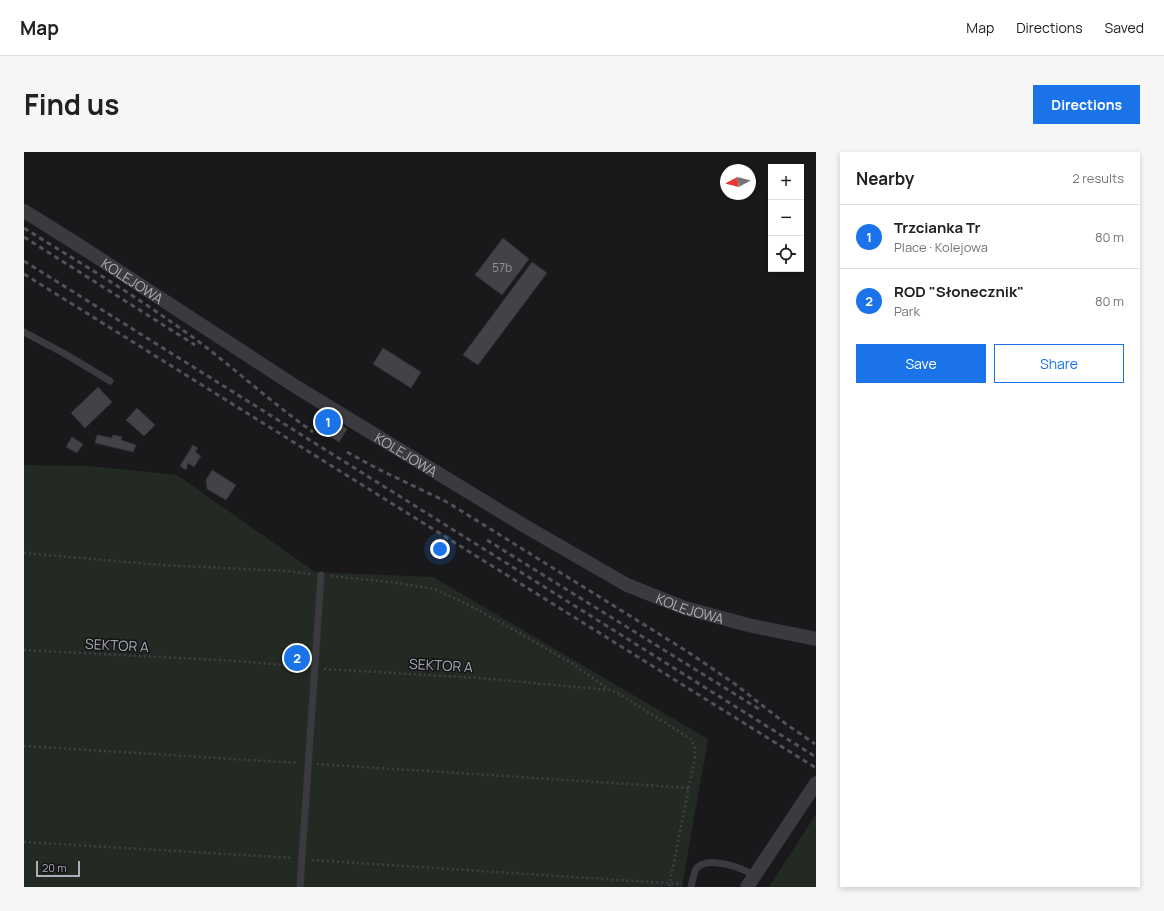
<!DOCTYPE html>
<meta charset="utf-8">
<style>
:root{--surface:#fff;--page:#f6f6f6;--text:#202124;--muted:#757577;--line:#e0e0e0;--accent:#1a73e8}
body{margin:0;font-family:Manrope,sans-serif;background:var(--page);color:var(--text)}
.controls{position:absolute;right:12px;top:12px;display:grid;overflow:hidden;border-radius:0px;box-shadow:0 2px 6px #0003}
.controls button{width:36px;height:36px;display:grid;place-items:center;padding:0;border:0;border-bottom:1px solid var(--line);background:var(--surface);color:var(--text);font:20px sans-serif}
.compass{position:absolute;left:696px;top:12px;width:36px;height:36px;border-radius:50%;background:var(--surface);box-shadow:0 2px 6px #0003;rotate:263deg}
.scale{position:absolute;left:12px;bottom:10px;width:44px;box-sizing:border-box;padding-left:4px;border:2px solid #acaeb8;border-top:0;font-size:11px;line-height:14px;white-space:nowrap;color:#acaeb8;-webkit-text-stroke:3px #141315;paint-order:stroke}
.you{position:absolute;left:416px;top:397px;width:14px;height:14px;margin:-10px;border:3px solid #fff;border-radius:50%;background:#1a73e8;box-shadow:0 0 0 6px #1a73e833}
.badge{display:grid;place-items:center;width:26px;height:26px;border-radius:50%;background:var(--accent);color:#fff;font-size:13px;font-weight:700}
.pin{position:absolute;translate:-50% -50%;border:2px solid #fff;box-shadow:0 1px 4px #0006}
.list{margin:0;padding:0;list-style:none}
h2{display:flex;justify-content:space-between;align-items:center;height:52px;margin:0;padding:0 16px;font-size:17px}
h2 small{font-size:13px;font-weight:400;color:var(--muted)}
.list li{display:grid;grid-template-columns:26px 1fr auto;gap:12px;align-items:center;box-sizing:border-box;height:64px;padding:0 16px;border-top:1px solid var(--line)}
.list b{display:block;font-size:15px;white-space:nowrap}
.list p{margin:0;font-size:13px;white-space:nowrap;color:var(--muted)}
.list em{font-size:13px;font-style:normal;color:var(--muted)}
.actions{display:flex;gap:8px;padding:12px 16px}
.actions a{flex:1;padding:9px 0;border:1px solid var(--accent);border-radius:0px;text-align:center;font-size:14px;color:var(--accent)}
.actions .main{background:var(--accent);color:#fff}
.icon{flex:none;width:22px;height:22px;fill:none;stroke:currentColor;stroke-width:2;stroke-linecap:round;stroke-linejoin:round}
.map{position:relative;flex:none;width:792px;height:735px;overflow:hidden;border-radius:0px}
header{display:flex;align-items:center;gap:24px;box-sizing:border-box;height:56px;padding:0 20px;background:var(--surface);border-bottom:1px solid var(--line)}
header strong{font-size:19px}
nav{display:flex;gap:22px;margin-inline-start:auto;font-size:14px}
.intro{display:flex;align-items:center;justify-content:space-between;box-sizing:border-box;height:96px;padding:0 24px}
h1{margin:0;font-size:28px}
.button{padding:10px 18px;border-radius:0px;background:var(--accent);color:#fff;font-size:14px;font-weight:700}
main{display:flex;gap:24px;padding:0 24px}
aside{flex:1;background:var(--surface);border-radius:0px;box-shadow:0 2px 6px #0003}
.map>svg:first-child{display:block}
.green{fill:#232a24}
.building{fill:#434347;stroke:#333336}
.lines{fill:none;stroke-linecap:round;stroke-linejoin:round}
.path{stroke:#404145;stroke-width:2.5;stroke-dasharray:2 3;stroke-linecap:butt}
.service{stroke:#3a3a3f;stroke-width:7}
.minor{stroke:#3a3a3f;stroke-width:14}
.rail{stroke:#515257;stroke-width:3;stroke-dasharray:5 4;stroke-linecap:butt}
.labels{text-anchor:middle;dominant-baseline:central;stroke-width:3;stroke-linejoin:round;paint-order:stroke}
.number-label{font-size:12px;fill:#92939c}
.street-label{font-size:14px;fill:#acaeb8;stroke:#141315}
</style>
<header>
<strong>Map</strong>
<nav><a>Map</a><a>Directions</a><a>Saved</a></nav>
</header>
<div class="intro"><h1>Find us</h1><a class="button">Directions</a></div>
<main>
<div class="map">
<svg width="792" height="735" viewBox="0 0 792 735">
<rect width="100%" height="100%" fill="#19181a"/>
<g class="green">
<polygon points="0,313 65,314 153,323 291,420 409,425 684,587 658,735 0,735"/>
<polygon points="792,662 792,735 745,735"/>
</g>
<g class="building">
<polygon points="479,86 505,107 478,143 451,123"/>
<polygon points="508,110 523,121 454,213 439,203"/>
<polygon points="359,196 397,220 387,236 349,212"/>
<polygon points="74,235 88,250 61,276 47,261"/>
<polygon points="113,256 131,273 120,284 102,268"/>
<polygon points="301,263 323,277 315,290 293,277"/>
<polygon points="73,283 88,286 89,283 98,285 97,288 112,293 109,300 71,291"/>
<polygon points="48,285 59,292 53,301 42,295"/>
<polygon points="169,293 174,296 171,300 177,304 170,315 164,311 162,318 156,314"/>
<polygon points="188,318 212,333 202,348 183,337 182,328"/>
</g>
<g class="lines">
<g class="path">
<polyline points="0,401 137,413 264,419 288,422"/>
<polyline points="307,424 367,430 410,437 441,451 494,480 552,514 584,537"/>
<polyline points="0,498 212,509 281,515"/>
<polyline points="300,517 455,526 585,538 592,540 667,587 671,596 671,605 645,735"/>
<polyline points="0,594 274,611"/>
<polyline points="293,612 666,636"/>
<polyline points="0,690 269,706"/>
<polyline points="288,708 658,732"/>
</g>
<g class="service">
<polyline points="0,180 43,203 86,229"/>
<polyline points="276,735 297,423"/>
<path d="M667,735C669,728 669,719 674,715C685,704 720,716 730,724"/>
</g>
<g class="minor">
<path id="s1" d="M0,59L56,94L274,236L499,373L603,433L661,456L724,473L792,487"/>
<polyline points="723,735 792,631"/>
</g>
<g class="rail">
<path d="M0,76C51,108 104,139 153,174C201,207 242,247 289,280"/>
<polyline points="0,85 171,193"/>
<polyline points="0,109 792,605"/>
<polyline points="0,122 792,616"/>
<polyline points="323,300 352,316 423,350 664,500 711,532 762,572 791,592"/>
<polyline points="463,388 738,559"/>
</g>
</g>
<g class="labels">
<g class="number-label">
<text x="478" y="115">57b</text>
</g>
<g class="street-label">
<text stroke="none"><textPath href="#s1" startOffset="129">KOLEJOWA</textPath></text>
<text stroke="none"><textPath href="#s1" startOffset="453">KOLEJOWA</textPath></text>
<text stroke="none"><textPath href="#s1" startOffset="777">KOLEJOWA</textPath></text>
<text transform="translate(93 493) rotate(3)">SEKTOR A</text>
<text transform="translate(417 513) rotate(3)">SEKTOR A</text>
</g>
</g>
</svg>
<div class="controls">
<button>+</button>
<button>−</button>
<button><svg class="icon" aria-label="locate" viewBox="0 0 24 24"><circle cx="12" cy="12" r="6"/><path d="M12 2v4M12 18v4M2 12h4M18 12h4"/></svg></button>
</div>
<svg class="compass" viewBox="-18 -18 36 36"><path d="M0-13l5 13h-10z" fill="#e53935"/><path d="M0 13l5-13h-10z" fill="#757577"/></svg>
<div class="scale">20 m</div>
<div class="you"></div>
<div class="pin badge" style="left:304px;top:270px">1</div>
<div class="pin badge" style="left:273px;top:506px">2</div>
</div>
<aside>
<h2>Nearby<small>2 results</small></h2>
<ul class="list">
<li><span class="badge">1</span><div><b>Trzcianka Tr</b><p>Place · Kolejowa</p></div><em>80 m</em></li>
<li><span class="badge">2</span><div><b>ROD &quot;Słonecznik&quot;</b><p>Park</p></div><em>80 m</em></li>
</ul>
<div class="actions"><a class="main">Save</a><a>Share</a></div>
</aside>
</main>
